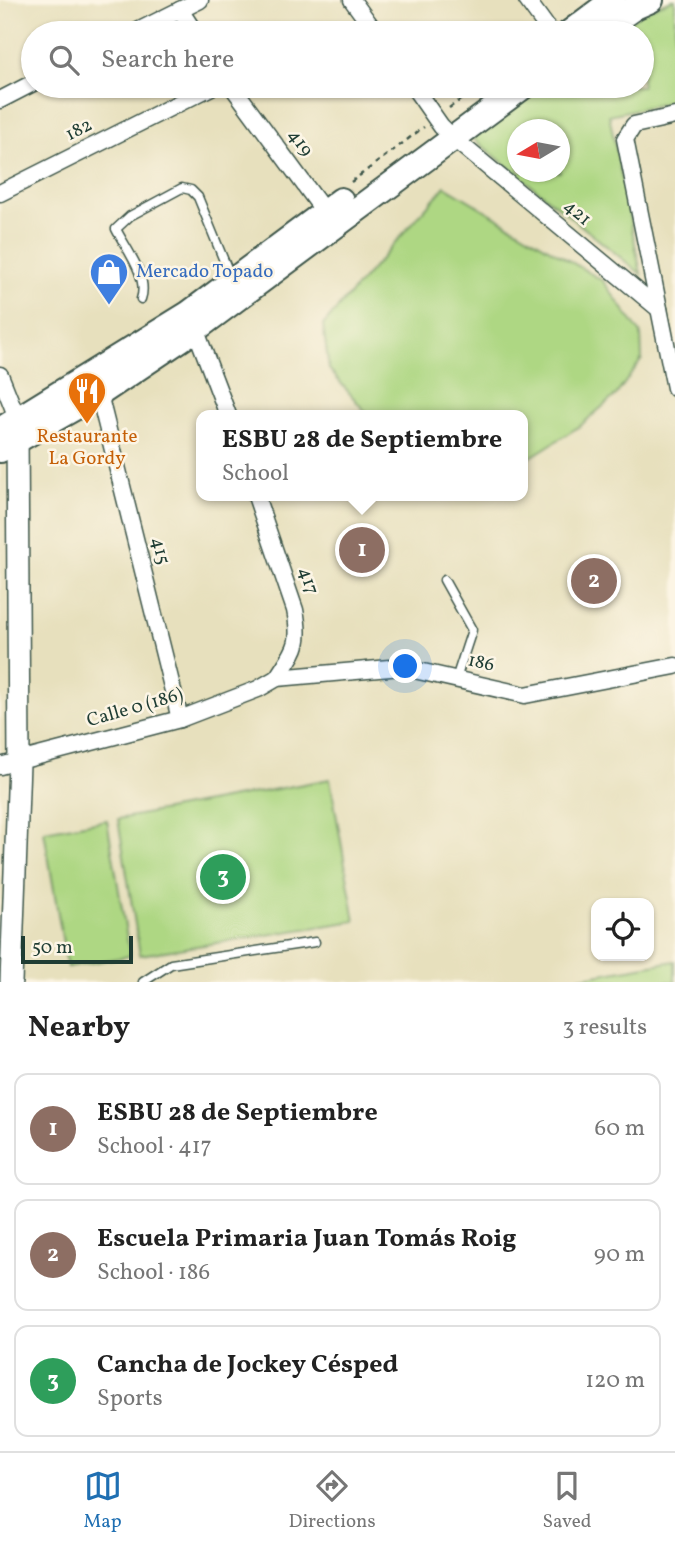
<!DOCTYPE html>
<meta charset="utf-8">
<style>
:root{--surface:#fff;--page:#f2f2f2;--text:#222;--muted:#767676;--line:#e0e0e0;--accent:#1f6fb2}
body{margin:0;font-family:Vollkorn,serif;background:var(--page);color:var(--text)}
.controls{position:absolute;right:21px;bottom:21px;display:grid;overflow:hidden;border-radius:14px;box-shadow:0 2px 5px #0004}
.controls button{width:63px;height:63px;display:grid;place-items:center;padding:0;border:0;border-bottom:2px solid var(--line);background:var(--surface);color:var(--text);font:35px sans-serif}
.compass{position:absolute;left:507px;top:119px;width:63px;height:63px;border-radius:50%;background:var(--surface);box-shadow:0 2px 5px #0004;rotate:260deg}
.scale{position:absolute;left:21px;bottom:18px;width:112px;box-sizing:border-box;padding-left:7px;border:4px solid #1f3d34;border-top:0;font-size:19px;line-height:24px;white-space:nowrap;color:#1f3d34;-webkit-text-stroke:5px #fcf5e5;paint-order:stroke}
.you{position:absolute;left:406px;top:667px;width:24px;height:24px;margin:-18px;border:5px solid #fff;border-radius:50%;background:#1a73e8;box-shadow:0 0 0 10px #1a73e833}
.badge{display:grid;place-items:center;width:46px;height:46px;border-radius:50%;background:var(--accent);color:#fff;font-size:23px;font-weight:700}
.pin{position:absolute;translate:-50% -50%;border:4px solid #fff;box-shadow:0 2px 7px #0006}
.popup{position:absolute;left:196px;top:410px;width:332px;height:91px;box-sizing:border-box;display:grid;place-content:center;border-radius:14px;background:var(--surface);filter:drop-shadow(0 2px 5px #0005);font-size:23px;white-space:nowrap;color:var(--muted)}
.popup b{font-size:26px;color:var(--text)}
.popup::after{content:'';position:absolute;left:50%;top:100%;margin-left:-14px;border:14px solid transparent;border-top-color:var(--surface)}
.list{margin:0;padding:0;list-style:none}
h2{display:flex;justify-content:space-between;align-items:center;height:91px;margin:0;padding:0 28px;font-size:30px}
h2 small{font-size:23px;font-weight:400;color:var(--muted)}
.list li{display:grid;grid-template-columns:46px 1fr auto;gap:21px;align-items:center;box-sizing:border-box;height:112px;margin:0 14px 14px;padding:0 14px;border:2px solid var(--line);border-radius:14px}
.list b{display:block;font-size:26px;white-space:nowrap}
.list p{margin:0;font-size:23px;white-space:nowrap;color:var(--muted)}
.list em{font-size:23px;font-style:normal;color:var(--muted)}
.icon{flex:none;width:38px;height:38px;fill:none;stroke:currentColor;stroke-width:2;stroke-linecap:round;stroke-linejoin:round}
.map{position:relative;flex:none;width:675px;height:982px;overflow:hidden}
.search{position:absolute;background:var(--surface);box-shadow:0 2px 5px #0004;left:21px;right:21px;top:21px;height:77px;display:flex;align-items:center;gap:18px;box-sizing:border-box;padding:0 24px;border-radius:38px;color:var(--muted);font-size:26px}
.sheet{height:469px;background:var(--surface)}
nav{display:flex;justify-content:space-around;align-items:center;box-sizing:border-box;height:98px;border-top:2px solid var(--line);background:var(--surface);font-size:19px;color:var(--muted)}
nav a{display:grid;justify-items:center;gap:4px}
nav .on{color:var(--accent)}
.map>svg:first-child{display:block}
.green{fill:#aed783;stroke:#668a5c;stroke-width:2;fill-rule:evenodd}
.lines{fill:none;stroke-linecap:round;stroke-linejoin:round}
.lane-casing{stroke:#3d5549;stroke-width:11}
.street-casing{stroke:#3d5549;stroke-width:19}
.secondary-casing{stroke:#3d5549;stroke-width:24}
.primary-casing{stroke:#3d5549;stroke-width:28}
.path{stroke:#3d5549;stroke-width:2.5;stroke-dasharray:5 5;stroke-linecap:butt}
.lane{stroke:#fff;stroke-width:8}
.street{stroke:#fff;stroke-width:16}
.secondary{stroke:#fff;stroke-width:21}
.primary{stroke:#fff;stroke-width:24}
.labels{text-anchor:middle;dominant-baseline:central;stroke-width:5;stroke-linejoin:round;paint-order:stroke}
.street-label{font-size:19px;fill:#1f3d34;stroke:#fcf5e5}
.shop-label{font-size:19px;fill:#366cbe;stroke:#fcf5e5;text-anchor:start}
.food-label{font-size:19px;fill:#c56008;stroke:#fcf5e5}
</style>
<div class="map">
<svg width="675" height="982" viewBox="0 0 675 982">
<rect width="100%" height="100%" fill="#fcf5e5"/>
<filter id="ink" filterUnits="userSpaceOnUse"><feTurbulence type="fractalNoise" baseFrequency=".0143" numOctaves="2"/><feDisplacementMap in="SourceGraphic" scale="14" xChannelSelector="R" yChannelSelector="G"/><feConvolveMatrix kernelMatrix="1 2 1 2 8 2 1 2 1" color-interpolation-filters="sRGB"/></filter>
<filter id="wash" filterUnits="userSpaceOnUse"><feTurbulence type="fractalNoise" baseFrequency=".00686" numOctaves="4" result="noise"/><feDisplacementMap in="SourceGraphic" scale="28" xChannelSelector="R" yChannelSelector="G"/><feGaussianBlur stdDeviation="1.57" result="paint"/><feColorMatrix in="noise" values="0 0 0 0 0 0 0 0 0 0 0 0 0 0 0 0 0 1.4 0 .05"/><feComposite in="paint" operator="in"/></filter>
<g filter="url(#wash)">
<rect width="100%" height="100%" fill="#e7e0bd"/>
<g class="green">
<path d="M672,0H675V101L609,115L641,274L470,136L540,86H642V33H613L646,10ZM518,130H560V172H518Z"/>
<polygon points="445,186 603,281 641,334 642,359 616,395 580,426 523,462 523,415 368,415 329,369 323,325"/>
<polygon points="330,779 355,921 140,955 118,819"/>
<polygon points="107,820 130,956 67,967 44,831"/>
<polygon points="675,961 675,982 555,982"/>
</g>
</g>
<g filter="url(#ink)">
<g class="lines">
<g class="lane-casing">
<g id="lane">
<path d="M141,299C149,277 126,249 116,229L130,216L182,188L191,190L198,197L231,278"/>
<polyline points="444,580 472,630 456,679"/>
<polyline points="143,982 171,964 315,942"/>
</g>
</g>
<g class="street-casing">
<g id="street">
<polyline points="352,0 376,33"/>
<polyline points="527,0 551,33"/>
<polyline points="180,10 195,33"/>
<polyline points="134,33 200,0"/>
<polyline points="232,86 329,218"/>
<polyline points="413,86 441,126 453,138 659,309"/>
<polyline points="0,100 33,83"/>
<polyline points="675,116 634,125 625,139 675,388"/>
<polyline points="0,193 213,86"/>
<polyline points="193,323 228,415"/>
<polyline points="0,375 18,420"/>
<polyline points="99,394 180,719"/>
<path d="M256,496L295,610C302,646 295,649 277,678"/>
<polyline points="0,766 180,719 258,689 277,678 401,667 525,695 675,666"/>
</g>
</g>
<g class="secondary-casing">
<polyline id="secondary" points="11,982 19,763 17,428"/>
</g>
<g class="primary-casing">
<g id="primary">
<polyline points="569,33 613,0"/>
<polyline points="598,33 635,7 651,0"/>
<polyline points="0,430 188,314 341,200"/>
<polyline points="0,450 99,394 196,329 524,86"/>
</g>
</g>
<g class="path">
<polyline points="449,108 480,86"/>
<polyline points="351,182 424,127"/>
</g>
<use href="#lane" class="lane"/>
<use href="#street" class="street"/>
<use href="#secondary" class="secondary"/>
<use href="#primary" class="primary"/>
</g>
</g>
<defs>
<g id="shop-pin" transform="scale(2.0125)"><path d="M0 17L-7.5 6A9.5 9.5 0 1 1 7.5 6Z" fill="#3f7fe0" stroke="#fcf5e5"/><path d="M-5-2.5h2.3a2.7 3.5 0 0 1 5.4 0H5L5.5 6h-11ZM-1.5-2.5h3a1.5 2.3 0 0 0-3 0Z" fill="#fff"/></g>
<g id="restaurant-pin" transform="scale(2.0125)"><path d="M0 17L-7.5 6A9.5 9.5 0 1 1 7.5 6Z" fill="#e8710a" stroke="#fcf5e5"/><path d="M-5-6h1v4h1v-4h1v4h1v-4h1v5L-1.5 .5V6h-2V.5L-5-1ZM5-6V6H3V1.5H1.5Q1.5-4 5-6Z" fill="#fff"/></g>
</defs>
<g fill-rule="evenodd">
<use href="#shop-pin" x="109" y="272"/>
<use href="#restaurant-pin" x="87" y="391"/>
</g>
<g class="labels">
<g class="street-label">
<text transform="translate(79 130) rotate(-27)">182</text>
<text transform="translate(300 143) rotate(54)">419</text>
<text transform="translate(577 213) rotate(40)">421</text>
<text transform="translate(160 551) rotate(76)">415</text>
<text transform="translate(308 581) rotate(71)">417</text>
<text transform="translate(481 663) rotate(13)">186</text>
<text transform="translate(135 708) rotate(-16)">Calle 0 (186)</text>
</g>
<g class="shop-label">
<text x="136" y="272">Mercado Topado</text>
</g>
<g class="food-label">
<text x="87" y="437">Restaurante<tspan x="87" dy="22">La Gordy</tspan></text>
</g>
</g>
</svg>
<div class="controls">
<button><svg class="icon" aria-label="locate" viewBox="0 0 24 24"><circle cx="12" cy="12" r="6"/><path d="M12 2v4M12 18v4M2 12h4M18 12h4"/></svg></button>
</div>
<svg class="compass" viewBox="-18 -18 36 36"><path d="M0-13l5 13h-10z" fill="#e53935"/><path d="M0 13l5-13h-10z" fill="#767676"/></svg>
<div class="scale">50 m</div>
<div class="you"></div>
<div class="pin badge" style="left:362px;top:550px;background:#8d6e63">1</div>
<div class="popup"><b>ESBU 28 de Septiembre</b>School</div>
<div class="pin badge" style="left:594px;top:581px;background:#8d6e63">2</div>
<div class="pin badge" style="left:223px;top:877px;background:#2e9e5b">3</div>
<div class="search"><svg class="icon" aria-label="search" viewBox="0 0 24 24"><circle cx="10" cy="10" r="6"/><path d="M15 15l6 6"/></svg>Search here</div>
</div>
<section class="sheet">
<h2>Nearby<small>3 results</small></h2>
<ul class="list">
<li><span class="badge" style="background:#8d6e63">1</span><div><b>ESBU 28 de Septiembre</b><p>School · 417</p></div><em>60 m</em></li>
<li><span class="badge" style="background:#8d6e63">2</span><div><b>Escuela Primaria Juan Tomás Roig</b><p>School · 186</p></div><em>90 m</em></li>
<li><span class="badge" style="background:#2e9e5b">3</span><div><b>Cancha de Jockey Césped</b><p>Sports</p></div><em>120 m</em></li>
</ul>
</section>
<nav>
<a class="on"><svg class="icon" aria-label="map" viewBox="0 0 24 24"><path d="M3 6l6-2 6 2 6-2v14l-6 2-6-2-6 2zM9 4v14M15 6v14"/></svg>Map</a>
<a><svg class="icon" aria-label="directions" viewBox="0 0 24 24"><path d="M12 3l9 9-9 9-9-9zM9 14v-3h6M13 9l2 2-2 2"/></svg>Directions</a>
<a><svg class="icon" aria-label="saved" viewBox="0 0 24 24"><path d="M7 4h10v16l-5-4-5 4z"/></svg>Saved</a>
</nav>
